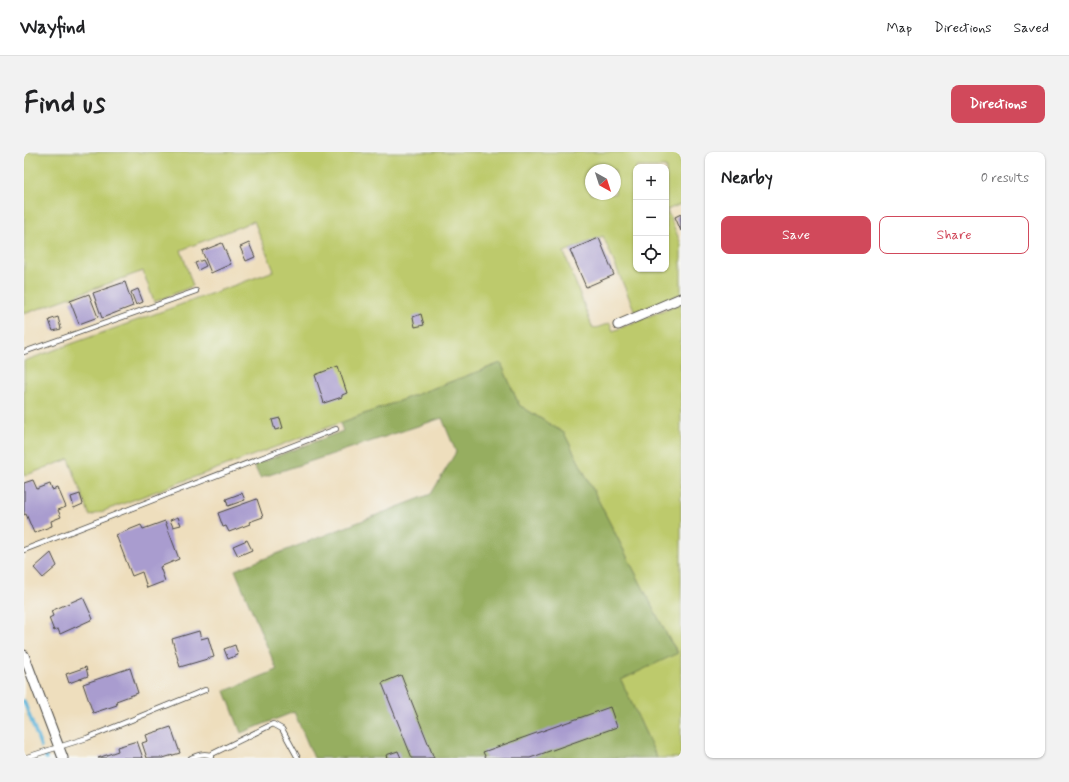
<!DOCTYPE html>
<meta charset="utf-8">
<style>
:root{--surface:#fff;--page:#f2f2f2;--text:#202124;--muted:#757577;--line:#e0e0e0;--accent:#d1495b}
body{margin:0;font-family:Mynerve,sans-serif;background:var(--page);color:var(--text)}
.controls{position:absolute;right:12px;top:12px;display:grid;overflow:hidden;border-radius:8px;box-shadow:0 1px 3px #0004}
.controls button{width:36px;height:36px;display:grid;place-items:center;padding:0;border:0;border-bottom:1px solid var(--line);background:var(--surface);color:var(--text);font:20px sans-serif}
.compass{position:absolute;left:561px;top:12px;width:36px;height:36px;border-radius:50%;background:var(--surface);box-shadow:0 1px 3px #0004;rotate:141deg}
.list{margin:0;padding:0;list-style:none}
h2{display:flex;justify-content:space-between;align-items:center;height:52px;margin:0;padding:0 16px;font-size:17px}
h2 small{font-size:13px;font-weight:400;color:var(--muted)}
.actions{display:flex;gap:8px;padding:12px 16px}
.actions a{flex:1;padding:9px 0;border:1px solid var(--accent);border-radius:8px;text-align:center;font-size:14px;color:var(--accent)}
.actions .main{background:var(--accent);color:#fff}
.icon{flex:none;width:22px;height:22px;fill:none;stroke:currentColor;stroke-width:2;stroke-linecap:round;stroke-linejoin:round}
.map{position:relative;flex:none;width:657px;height:606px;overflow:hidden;border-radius:8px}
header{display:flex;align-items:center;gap:24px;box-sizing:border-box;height:56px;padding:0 20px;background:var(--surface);border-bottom:1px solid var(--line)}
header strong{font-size:19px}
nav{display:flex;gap:22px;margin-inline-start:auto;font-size:14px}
.intro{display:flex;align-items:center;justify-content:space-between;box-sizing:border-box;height:96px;padding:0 24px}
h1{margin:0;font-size:28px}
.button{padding:10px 18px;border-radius:8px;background:var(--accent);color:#fff;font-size:14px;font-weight:700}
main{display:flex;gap:24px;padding:0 24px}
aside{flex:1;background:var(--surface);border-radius:8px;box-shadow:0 1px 3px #0004}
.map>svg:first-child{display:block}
.green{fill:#bdca6c;stroke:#747a4c;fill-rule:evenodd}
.forest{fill:#96ae60;stroke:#606c46}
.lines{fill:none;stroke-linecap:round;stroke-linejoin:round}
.stream{stroke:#5fb5db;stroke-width:3.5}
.building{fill:#a99ccf}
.lane-casing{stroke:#484641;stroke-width:6}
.street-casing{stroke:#484641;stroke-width:11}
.lane{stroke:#fff;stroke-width:4.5}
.street{stroke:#fff;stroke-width:9}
</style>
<header>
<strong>Wayfind</strong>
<nav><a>Map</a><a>Directions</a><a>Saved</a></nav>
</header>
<div class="intro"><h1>Find us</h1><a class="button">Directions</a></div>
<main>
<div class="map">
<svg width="657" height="606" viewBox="0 0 657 606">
<rect width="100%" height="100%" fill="#f6f6f2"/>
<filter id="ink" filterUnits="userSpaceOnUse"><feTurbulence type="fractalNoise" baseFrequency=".025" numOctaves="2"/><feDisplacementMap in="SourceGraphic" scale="8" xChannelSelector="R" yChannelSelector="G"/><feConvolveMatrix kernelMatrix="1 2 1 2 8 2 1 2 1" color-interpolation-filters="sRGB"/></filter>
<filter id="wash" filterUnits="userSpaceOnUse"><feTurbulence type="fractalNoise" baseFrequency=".012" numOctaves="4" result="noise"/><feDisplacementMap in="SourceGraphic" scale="16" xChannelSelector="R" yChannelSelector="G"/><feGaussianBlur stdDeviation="0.9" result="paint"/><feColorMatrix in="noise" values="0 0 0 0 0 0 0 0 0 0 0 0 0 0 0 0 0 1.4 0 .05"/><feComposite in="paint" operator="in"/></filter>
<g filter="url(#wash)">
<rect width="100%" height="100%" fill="#eedebd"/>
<path class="green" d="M0,0H657V52L643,58L657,92V142L611,160L579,84L540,100L569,177L586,171L589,179L657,151V606H633L597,528L654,500L645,487L540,281L495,253L477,211L66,364L45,307L0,324V281L1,280L0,277V209L250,119L230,69L157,98L169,134L130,150L119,119L0,162ZM612,15H642V117H612ZM567,18H591V42H567Z"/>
<polygon class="forest" points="477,211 495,253 540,281 645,487 654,501 597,528 633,606 290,606 270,560 217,581 201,539 253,518 211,418 407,342 432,300 418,266 236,326 230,313 319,279 316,271"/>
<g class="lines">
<g class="stream">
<polyline points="0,549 17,595"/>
<polyline points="21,603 22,606"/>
</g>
</g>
<g id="blocks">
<g class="building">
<polygon points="657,62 657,79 651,65"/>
<polygon points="575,86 590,123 562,135 546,98"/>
<polygon points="198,91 207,112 187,121 178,99"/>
<polygon points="225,91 231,105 222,109 216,95"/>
<polygon points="179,108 182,114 174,118 171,111"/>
<polygon points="101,130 109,154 78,166 69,141"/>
<polygon points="114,137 119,150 112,153 107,140"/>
<polygon points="65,142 74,165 55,172 46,149"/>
<polygon points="397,162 400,173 391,175 389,165"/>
<polygon points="34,165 37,177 29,179 25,168"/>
<polygon points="314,214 323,241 318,243 318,245 300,251 291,223"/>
<polygon points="256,266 259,276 251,278 248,268"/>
<polygon points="9,328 13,337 26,332 28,338 34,336 42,355 34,358 37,365 27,369 28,374 10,381 2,362 0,363 0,331"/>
<polygon points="218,341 221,348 204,354 202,347"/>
<polygon points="56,342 59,352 50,356 47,345"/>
<polygon points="233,347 239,365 225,370 226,372 205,380 202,374 199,375 194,361"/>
<polygon points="154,365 157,373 149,375 146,368"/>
<polygon points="141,369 155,407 136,415 141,429 123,436 118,420 108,424 92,383 117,373 119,377"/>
<polygon points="223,388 228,398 214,404 209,394"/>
<polygon points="27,401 33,414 19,426 10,416"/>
<polygon points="59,445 69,467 36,482 34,477 30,479 25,466 29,464 27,459"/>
<polygon points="175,479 177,487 184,485 190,505 156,515 148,487"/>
<polygon points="211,493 214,503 204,507 200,497"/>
<polygon points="62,515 64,524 45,531 42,522"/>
<polygon points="106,516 114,541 92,549 93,553 69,561 59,532"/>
<polygon points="377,523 410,606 388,606 358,531"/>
<polygon points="586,555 593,575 506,606 462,606 459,600"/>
<polygon points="147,575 156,601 139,606 123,606 118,591 124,589 122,583"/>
<polygon points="113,589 119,606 74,606 94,599 93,595"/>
<polygon points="374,599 377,606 363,606 362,603"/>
</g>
</g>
</g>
<g filter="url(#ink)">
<use href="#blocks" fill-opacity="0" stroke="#484641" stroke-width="1"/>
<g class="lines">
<g class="lane-casing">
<g id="lane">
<polyline points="0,200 172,139"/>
<polyline points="0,398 312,277"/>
<polyline points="186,603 249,572 258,577 274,606"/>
<polyline points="0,606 63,586 181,538"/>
<path d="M167,606C174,603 179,601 186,603L187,605"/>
</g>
</g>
<g class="street-casing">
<g id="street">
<polyline points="594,173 657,146"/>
<polyline points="0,503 39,606"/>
</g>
</g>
<use href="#lane" class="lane"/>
<use href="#street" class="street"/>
</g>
</g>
</svg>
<div class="controls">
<button>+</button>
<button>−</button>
<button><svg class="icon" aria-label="locate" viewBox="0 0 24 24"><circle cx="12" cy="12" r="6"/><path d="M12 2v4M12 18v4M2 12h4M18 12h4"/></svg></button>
</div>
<svg class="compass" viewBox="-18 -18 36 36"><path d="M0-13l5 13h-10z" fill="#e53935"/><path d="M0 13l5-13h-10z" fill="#757577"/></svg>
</div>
<aside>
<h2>Nearby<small>0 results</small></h2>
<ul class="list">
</ul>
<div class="actions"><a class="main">Save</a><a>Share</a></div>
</aside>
</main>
